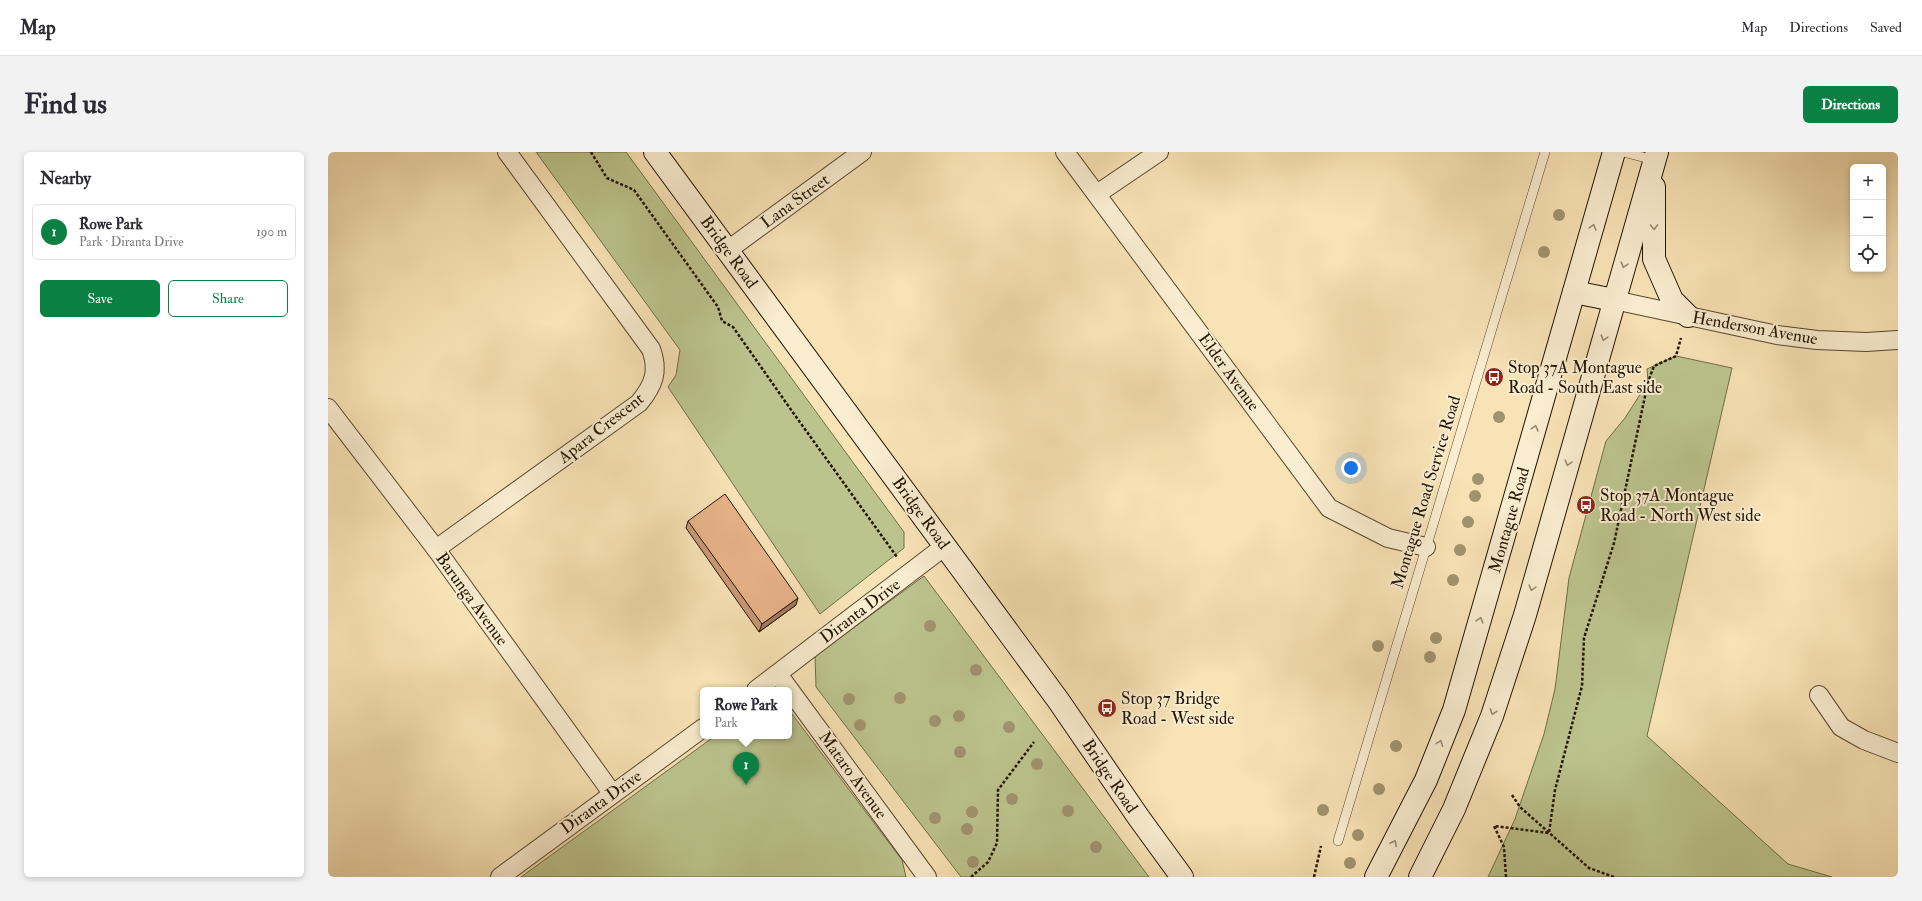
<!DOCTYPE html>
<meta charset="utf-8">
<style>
:root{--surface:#fff;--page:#f2f2f3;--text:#2b2b33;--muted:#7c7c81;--line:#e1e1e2;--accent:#0b8043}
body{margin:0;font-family:"IM FELL Double Pica",serif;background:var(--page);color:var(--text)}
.controls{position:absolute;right:12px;top:12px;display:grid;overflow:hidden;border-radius:6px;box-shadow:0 2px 6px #0003}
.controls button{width:36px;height:36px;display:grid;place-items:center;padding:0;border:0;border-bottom:1px solid var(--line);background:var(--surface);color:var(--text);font:20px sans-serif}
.you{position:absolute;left:1023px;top:316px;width:14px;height:14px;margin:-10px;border:3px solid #fff;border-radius:50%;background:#1a73e8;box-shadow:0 0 0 6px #1a73e833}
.badge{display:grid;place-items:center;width:26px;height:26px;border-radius:50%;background:var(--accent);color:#fff;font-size:13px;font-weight:700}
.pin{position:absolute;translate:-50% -33px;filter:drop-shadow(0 1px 2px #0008)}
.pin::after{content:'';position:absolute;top:21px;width:14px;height:12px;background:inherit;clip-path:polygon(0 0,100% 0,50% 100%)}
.popup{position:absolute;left:372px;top:535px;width:92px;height:52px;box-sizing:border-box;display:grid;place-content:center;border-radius:6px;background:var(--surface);filter:drop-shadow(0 1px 3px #0005);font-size:13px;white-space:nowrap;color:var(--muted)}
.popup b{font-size:15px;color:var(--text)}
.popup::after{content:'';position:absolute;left:50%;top:100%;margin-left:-8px;border:8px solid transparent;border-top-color:var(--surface)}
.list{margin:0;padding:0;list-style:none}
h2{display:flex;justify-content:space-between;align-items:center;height:52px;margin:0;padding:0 16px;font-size:17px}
h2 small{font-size:13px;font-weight:400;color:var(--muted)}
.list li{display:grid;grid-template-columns:26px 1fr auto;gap:12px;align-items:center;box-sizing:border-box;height:56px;margin:0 8px 8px;padding:0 8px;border:1px solid var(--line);border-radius:6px}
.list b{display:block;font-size:15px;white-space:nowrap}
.list p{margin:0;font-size:13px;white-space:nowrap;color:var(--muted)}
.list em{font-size:13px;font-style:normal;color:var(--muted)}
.actions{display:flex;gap:8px;padding:12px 16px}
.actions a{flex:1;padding:9px 0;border:1px solid var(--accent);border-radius:6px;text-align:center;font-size:14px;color:var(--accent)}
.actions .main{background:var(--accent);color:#fff}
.icon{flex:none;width:22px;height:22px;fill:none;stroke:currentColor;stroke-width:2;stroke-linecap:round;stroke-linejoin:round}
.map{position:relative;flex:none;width:1570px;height:725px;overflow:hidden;border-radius:6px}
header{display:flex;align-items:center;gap:24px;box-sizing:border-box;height:56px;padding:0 20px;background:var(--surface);border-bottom:1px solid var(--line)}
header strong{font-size:19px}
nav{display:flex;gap:22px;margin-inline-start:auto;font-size:14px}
.intro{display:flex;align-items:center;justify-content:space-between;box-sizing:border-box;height:96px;padding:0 24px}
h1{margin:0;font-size:28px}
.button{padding:10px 18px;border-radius:6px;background:var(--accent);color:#fff;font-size:14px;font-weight:700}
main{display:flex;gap:24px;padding:0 24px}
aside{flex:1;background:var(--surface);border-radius:6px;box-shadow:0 2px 6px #0003}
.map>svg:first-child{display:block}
.green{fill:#bcc48e;stroke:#706c48}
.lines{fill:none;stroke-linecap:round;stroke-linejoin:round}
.service-casing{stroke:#58482f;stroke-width:10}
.minor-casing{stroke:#58482f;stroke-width:20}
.secondary-casing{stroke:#231502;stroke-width:24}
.path{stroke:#231502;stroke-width:2.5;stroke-dasharray:3 2;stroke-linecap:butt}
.service{stroke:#faedd0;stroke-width:9}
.minor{stroke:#faedd0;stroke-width:18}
.secondary{stroke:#faedd0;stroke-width:22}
.tree{fill:#a1936e}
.wall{fill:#c89a76;stroke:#231502}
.shaded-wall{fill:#a27d60;stroke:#231502}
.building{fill:#e8b389;stroke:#231502}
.oneway{stroke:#998c73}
.labels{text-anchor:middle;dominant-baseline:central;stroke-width:4;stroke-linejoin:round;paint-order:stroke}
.street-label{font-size:17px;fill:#231502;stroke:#faedd0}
.poi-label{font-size:17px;fill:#231502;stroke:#faedd0;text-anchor:start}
</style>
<header>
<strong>Map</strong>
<nav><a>Map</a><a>Directions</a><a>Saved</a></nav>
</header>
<div class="intro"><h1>Find us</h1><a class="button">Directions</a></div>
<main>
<aside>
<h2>Nearby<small></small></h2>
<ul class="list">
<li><span class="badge">1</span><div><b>Rowe Park</b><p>Park · Diranta Drive</p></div><em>190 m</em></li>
</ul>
<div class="actions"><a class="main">Save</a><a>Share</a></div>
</aside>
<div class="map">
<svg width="1570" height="725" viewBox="0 0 1570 725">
<rect width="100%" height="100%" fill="#f8e3b6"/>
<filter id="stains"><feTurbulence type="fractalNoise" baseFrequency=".005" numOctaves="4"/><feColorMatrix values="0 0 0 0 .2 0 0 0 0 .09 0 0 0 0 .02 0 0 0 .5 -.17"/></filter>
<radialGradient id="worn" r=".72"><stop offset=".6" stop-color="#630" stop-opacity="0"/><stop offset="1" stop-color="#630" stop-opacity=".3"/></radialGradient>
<g class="green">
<polygon points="208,0 298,0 576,380 576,396 492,462 340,235 348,223 352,198"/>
<polygon points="1348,204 1404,216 1319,584 1460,712 1504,725 1160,725 1187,667 1216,582 1227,537 1241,426 1278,289 1297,266 1320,230 1319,217"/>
<polygon points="596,424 821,725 633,725 488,535 487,504"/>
<polygon points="461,558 574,708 578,725 193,725 387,584 461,584"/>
</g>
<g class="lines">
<g class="service-casing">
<g id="service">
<polyline points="1295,0 1326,8"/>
<polyline points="1010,689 1217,0"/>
</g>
</g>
<g class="minor-casing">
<g id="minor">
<polyline points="737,0 1001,356 1060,386 1098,395"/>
<polyline points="769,42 831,0"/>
<polyline points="400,98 534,0"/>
<polyline points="1286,148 1449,183 1489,188 1538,190 1570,188"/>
<polyline points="0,256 108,397 284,641"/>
<path d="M108,397L311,251C326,233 331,219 323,197L179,0"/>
<polyline points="450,522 599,725"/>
<polyline points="428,538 617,394"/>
<polyline points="1491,543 1513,575 1536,588 1570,601"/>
<polyline points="172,725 375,576"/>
</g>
</g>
<g class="secondary-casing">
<g id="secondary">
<polyline points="327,0 730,548 811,666 854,725"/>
<polyline points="1326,35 1326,107 1344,148 1360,164"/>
<polyline points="1246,140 1286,148"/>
<polyline points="1048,725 1098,628 1126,558 1286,0"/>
<polyline points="1092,725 1126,657 1164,564 1197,463 1329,0"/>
</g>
</g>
<g class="path">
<polyline points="263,0 279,26 306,38 390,155 394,169 405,175 466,262 569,405"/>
<polyline points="1184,643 1192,655 1261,716 1286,725"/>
<polyline points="643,725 660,710 669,691 670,638 706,590"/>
<polyline points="986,725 993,694"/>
<polyline points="1178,725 1176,695 1166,674 1221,681 1227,638 1254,534 1256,486 1286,391 1320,230 1326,214 1348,204 1353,186"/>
</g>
<use href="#service" class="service"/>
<use href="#minor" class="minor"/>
<use href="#secondary" class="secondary"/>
</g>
<g class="tree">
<circle cx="1231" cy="63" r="6"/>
<circle cx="1216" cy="100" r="6"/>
<circle cx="1171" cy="265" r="6"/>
<circle cx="1150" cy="327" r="6"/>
<circle cx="1147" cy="344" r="6"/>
<circle cx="1140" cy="370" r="6"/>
<circle cx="1132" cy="398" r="6"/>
<circle cx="1125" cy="428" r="6"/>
<circle cx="602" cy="474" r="6"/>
<circle cx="1108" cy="486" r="6"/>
<circle cx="1050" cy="494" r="6"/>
<circle cx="1102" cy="505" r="6"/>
<circle cx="648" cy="518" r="6"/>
<circle cx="572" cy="546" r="6"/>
<circle cx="521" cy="547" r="6"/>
<circle cx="631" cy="564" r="6"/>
<circle cx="607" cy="569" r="6"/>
<circle cx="532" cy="573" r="6"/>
<circle cx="681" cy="575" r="6"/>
<circle cx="1068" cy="594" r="6"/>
<circle cx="632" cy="600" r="6"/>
<circle cx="709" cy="612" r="6"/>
<circle cx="1051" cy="637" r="6"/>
<circle cx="684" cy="647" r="6"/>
<circle cx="995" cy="658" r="6"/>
<circle cx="740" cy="659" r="6"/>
<circle cx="644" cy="660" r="6"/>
<circle cx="607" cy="666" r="6"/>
<circle cx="639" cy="677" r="6"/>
<circle cx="1030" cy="683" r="6"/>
<circle cx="768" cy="695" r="6"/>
<circle cx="645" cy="710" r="6"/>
<circle cx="1022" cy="711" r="6"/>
</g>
<polygon class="wall" points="360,369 468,453 431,480 358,376"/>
<polygon class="shaded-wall" points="470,446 468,453 431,480 434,472"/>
<polygon class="building" points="397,342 470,446 434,472 360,369"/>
<defs><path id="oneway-chevron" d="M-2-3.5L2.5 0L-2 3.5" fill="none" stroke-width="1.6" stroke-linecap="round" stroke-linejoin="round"/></defs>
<g class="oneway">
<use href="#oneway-chevron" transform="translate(1265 75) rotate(-74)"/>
<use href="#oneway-chevron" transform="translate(1326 75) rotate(90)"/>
<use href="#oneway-chevron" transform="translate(1296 113) rotate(106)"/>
<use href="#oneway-chevron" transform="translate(1276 186) rotate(106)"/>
<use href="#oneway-chevron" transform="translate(1207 276) rotate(-74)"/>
<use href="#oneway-chevron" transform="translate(1240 311) rotate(106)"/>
<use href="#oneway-chevron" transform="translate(1204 436) rotate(106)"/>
<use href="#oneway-chevron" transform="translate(1152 468) rotate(-74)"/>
<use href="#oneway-chevron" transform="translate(1165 560) rotate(109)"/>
<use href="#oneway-chevron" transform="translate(1112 591) rotate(-69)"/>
<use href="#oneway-chevron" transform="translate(1066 691) rotate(-63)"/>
</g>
<defs>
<g id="bus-disc" transform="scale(1)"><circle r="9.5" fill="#8f2418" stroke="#faedd0"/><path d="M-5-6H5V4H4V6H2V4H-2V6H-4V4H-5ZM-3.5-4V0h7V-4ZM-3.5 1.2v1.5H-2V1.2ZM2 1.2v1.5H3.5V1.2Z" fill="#fff"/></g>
</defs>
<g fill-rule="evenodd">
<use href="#bus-disc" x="1166" y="225"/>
<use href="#bus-disc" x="1258" y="353"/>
<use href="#bus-disc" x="779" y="556"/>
</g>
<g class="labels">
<g class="street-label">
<text transform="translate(467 49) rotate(-36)">Lana Street</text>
<text transform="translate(401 100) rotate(54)">Bridge Road</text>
<text transform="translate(1427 176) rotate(10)">Henderson Avenue</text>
<text transform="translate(901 220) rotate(54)">Elder Avenue</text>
<text transform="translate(273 276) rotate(-38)">Apara Crescent</text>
<text transform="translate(1098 340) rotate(-73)">Montague Road Service Road</text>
<text transform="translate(593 361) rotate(54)">Bridge Road</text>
<text transform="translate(1181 368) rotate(-74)">Montague Road</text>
<text transform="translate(144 447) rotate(54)">Barunga Avenue</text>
<text transform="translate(532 459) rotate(-37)">Diranta Drive</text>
<text transform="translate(525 623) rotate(54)">Mataro Avenue</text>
<text transform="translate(782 624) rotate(56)">Bridge Road</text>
<text transform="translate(273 650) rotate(-36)">Diranta Drive</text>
</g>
<g class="poi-label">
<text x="1180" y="215">Stop 37A Montague<tspan x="1180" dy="20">Road - South East side</tspan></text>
<text x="1272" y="343">Stop 37A Montague<tspan x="1272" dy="20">Road - North West side</tspan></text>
<text x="793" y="546">Stop 37 Bridge<tspan x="793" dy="20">Road - West side</tspan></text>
</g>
</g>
<rect width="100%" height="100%" filter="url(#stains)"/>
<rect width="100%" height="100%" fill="url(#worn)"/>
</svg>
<div class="controls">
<button>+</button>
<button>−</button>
<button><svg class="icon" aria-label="locate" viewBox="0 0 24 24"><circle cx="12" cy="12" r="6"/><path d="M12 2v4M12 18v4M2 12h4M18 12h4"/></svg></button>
</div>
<div class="you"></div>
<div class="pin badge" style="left:418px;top:633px">1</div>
<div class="popup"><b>Rowe Park</b>Park</div>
</div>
</main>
